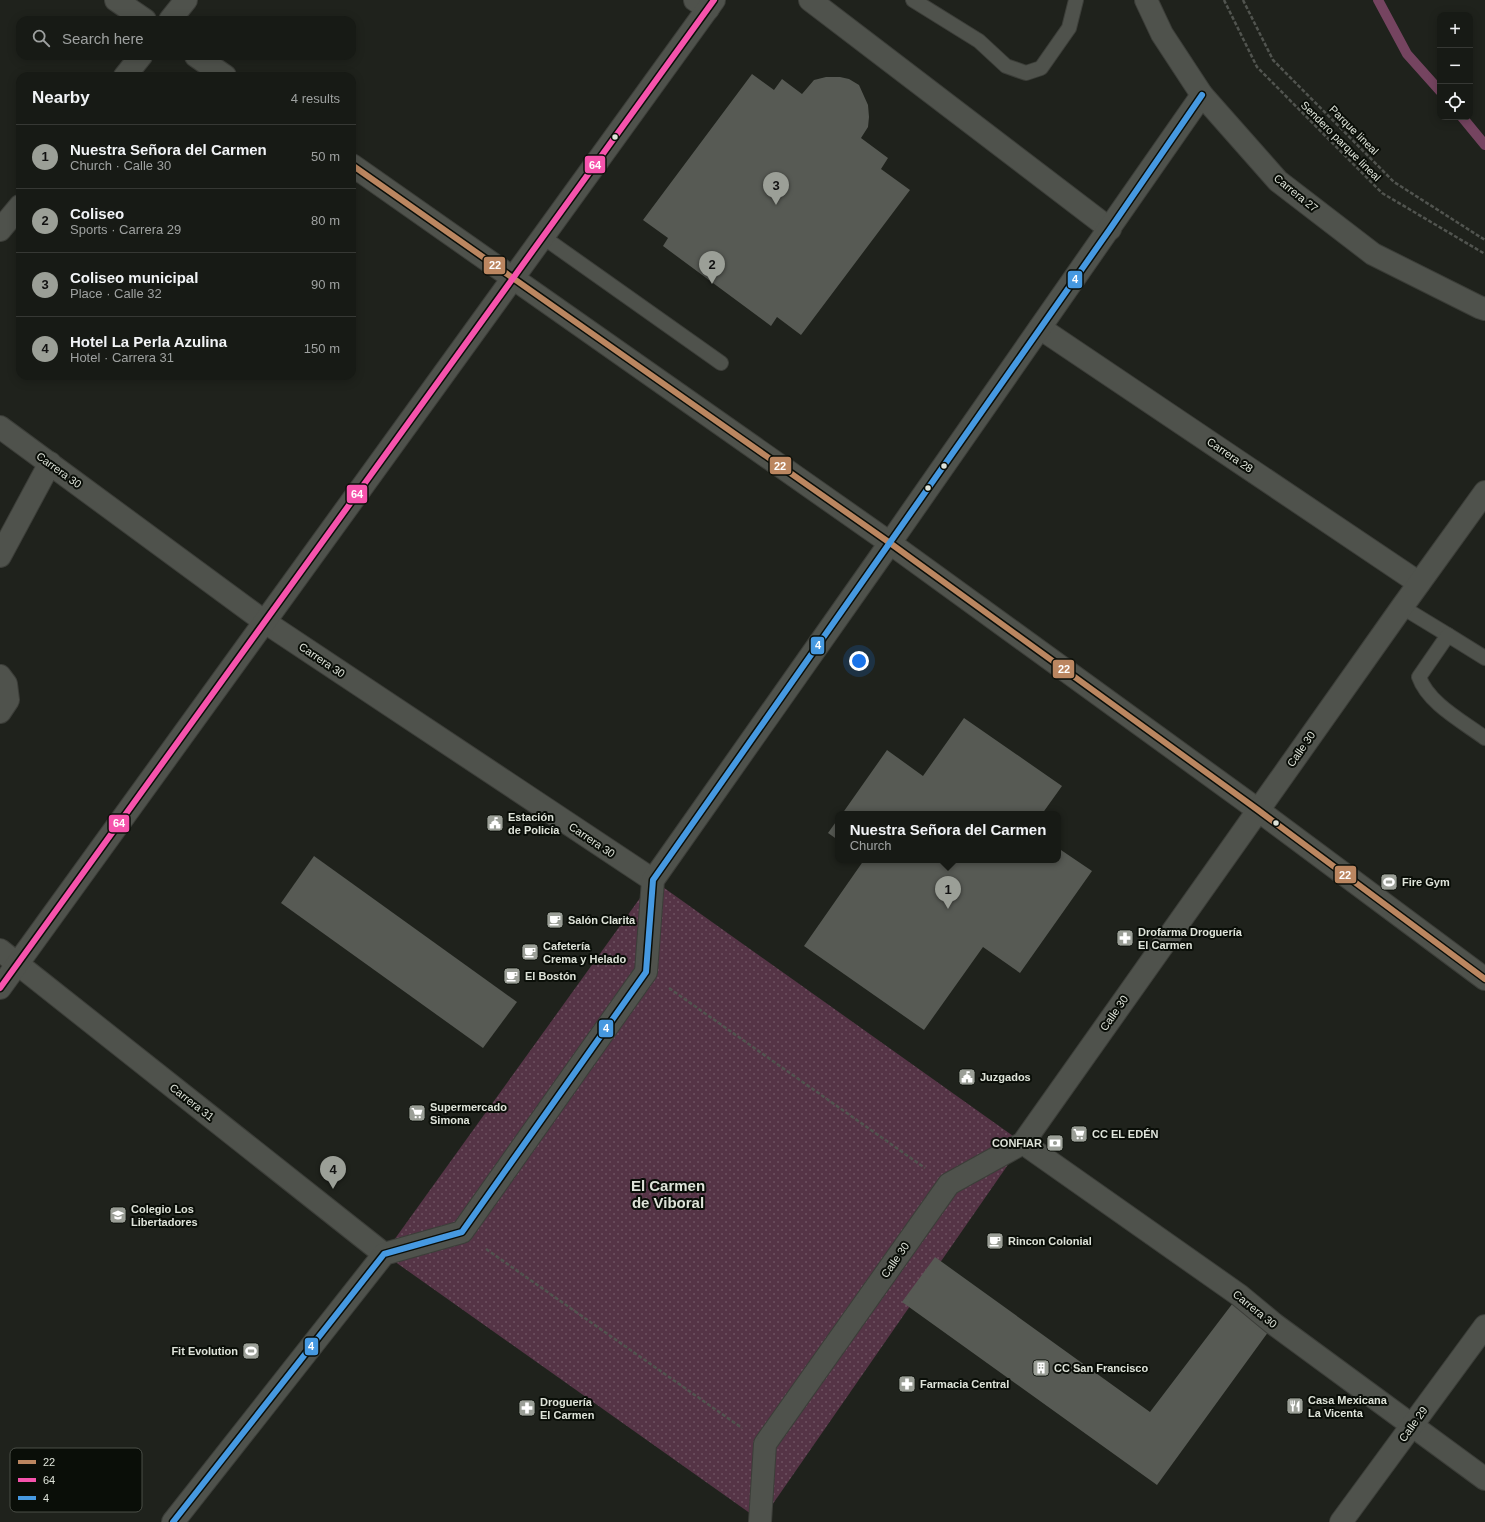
<!DOCTYPE html>
<meta charset="utf-8">
<style>
:root{--surface:#171a15;--page:#242722;--text:#f1f3f6;--muted:#9ea1a0;--line:#363834;--accent:#9b9f97}
body{margin:0;font-family:Arial,sans-serif;background:var(--page);color:var(--text)}
.controls{position:absolute;right:12px;top:12px;display:grid;overflow:hidden;border-radius:8px;box-shadow:0 2px 10px #0003}
.controls button{width:36px;height:36px;display:grid;place-items:center;padding:0;border:0;border-bottom:1px solid var(--line);background:var(--surface);color:var(--text);font:20px sans-serif}
.you{position:absolute;left:859px;top:661px;width:14px;height:14px;margin:-10px;border:3px solid #fff;border-radius:50%;background:#1a73e8;box-shadow:0 0 0 6px #1a73e833}
.badge{display:grid;place-items:center;width:26px;height:26px;border-radius:50%;background:var(--accent);color:#111;font-size:13px;font-weight:700}
.pin{position:absolute;translate:-50% -33px;filter:drop-shadow(0 1px 2px #0008)}
.pin::after{content:'';position:absolute;top:21px;width:14px;height:12px;background:inherit;clip-path:polygon(0 0,100% 0,50% 100%)}
.popup{position:absolute;left:835px;top:811px;width:226px;height:52px;box-sizing:border-box;display:grid;place-content:center;border-radius:8px;background:var(--surface);filter:drop-shadow(0 1px 3px #0005);font-size:13px;white-space:nowrap;color:var(--muted)}
.popup b{font-size:15px;color:var(--text)}
.popup::after{content:'';position:absolute;left:50%;top:100%;margin-left:-8px;border:8px solid transparent;border-top-color:var(--surface)}
.list{margin:0;padding:0;list-style:none}
h2{display:flex;justify-content:space-between;align-items:center;height:52px;margin:0;padding:0 16px;font-size:17px}
h2 small{font-size:13px;font-weight:400;color:var(--muted)}
.list li{display:grid;grid-template-columns:26px 1fr auto;gap:12px;align-items:center;box-sizing:border-box;height:64px;padding:0 16px;border-top:1px solid var(--line)}
.list b{display:block;font-size:15px;white-space:nowrap}
.list p{margin:0;font-size:13px;white-space:nowrap;color:var(--muted)}
.list em{font-size:13px;font-style:normal;color:var(--muted)}
.icon{flex:none;width:22px;height:22px;fill:none;stroke:currentColor;stroke-width:2;stroke-linecap:round;stroke-linejoin:round}
.map{position:relative;flex:none;width:1485px;height:1522px;overflow:hidden}
.search{position:absolute;background:var(--surface);box-shadow:0 2px 10px #0003;left:16px;top:16px;width:340px;height:44px;display:flex;align-items:center;gap:10px;box-sizing:border-box;padding:0 14px;border-radius:12px;color:var(--muted);font-size:15px}
.panel{position:absolute;background:var(--surface);box-shadow:0 2px 10px #0003;left:16px;top:72px;width:340px;height:308px;border-radius:12px}
.map>svg:first-child{display:block}
.park{fill:url(#park-dots)}
.lines{fill:none;stroke-linecap:round;stroke-linejoin:round}
.stream{stroke:#754460;stroke-width:10}
.building{fill:#575a54}
.lane-casing{stroke:#3c3e39;stroke-width:16}
.street-casing{stroke:#3c3e39;stroke-width:24}
.secondary-casing{stroke:#3c3e39;stroke-width:24}
.path{stroke:#51544f;stroke-width:2.5;stroke-dasharray:4 2;stroke-linecap:butt}
.lane{stroke:#4f524c;stroke-width:14}
.street{stroke:#4f524c;stroke-width:22}
.secondary{stroke:#4f524c;stroke-width:22}
.bus-1-casing{stroke:#0a0e08;stroke-width:9}
.bus-2-casing{stroke:#0a0e08;stroke-width:9}
.bus-3-casing{stroke:#0a0e08;stroke-width:9}
.bus-1{stroke:#bb8660;stroke-width:6}
.bus-2{stroke:#f653ac;stroke-width:6}
.bus-3{stroke:#4699e1;stroke-width:6}
.bus-dot{fill:#dee3d9;stroke:#0a0e08;stroke-width:1.5}
.labels{text-anchor:middle;dominant-baseline:central;stroke-width:4;stroke-linejoin:round;paint-order:stroke}
.street-label{font-size:11px;fill:#dee3d9;stroke:#0a0e08}
.poi-label{font-size:11px;font-weight:bold;fill:#dee3d9;stroke:#0a0e08;text-anchor:start}
.district-label{font-size:15px;font-weight:bold;fill:#dee3d9;stroke:#0a0e08}
.key{fill:#0a0e08;stroke:#4a4e47;stroke-width:1}
.key-label{font-size:11px;fill:#dee3d9}
.line-badge{stroke:#0a0e08;stroke-width:1.5}
.badge-label{font-size:11px;text-anchor:middle;font-weight:bold;fill:#fff}
</style>
<div class="map">
<svg width="1485" height="1522" viewBox="0 0 1485 1522">
<defs>
<pattern id="park-dots" width="8" height="8" patternUnits="userSpaceOnUse"><rect width="8" height="8" fill="#553446"/><path d="M2 2h.1M6 6h.1" fill="none" stroke="#6d5160" stroke-width="1.8" stroke-linecap="round"/></pattern>
</defs>
<rect width="100%" height="100%" fill="#1f221c"/>
<polygon class="park" points="653,880 1023,1143 761,1521 384,1254"/>
<g class="lines">
<g class="stream">
<polyline points="1378,0 1407,54 1440,91"/>
<polyline points="1462,117 1485,145"/>
</g>
</g>
<g class="building">
<polygon points="752,74 774,90 782,79 802,94 814,80 826,77 840,77 849,79 859,85 868,105 869,117 868,127 861,138 888,158 881,169 910,190 801,335 777,317 771,326 663,246 668,238 643,220"/>
<polygon points="964,718 1062,786 1042,814 842,814 887,750 923,776"/>
<polygon points="838,819 838,840 828,833"/>
<polygon points="1058,848 1092,871 1020,973 983,947 924,1030 804,946 864,860 1058,860"/>
<polygon points="314,856 517,1002 483,1048 281,903"/>
<polygon points="935,1257 1150,1412 1239,1295 1274,1324 1157,1485 902,1302"/>
</g>
<g class="lines">
<g class="lane-casing">
<g id="lane">
<polyline points="913,0 979,41 1006,66 1026,73 1041,68 1069,28 1076,0"/>
<polyline points="543,237 721,363"/>
<polyline points="1402,607 1448,635"/>
<path d="M1485,658L1448,635L1419,677C1428,703 1462,721 1485,738"/>
</g>
</g>
<g class="street-casing">
<g id="street">
<polyline points="695,0 708,9"/>
<polyline points="810,0 1110,229"/>
<polyline points="170,20 186,0"/>
<polyline points="1040,328 1419,583"/>
<polyline points="0,427 265,622 653,880"/>
<polyline points="890,543 1202,95"/>
<polyline points="0,556 50,463"/>
<polyline points="0,676 6,684 8,700 0,712"/>
</g>
</g>
<g class="secondary-casing">
<g id="secondary">
<polyline points="116,0 145,20"/>
<polyline points="1146,0 1162,34 1202,95 1278,181 1373,254 1479,307 1485,309"/>
<polyline points="196,56 225,76"/>
<polyline points="125,76 141,56"/>
<polyline points="352,165 890,543 1258,810 1485,979"/>
<polyline points="0,230 20,206"/>
<polyline points="0,950 384,1254"/>
<polyline points="0,988 714,0"/>
<polyline points="1023,1143 1239,1295 1274,1324 1485,1479"/>
<polyline points="173,1522 384,1254 462,1232 646,972 653,880 890,543"/>
<polyline points="760,1522 765,1444 949,1184 1023,1143 1402,607 1485,492"/>
<polyline points="1341,1522 1485,1326"/>
</g>
</g>
<g class="path">
<polyline points="1224,0 1257,67 1382,193 1485,254"/>
<polyline points="1243,0 1273,60 1394,182 1485,240"/>
<polyline points="669,988 925,1168"/>
<polyline points="486,1249 742,1428"/>
</g>
<use href="#lane" class="lane"/>
<use href="#street" class="street"/>
<use href="#secondary" class="secondary"/>
<g class="bus-1-casing">
<polyline id="bus-1" points="352,165 890,543 1258,810 1485,979"/>
</g>
<g class="bus-2-casing">
<polyline id="bus-2" points="0,988 714,0"/>
</g>
<g class="bus-3-casing">
<polyline id="bus-3" points="173,1522 384,1254 462,1232 646,972 653,880 1110,229 1202,95"/>
</g>
<use href="#bus-1" class="bus-1"/>
<use href="#bus-2" class="bus-2"/>
<use href="#bus-3" class="bus-3"/>
</g>
<defs>
<g id="civic-square" transform="scale(0.9)"><rect x="-9" y="-9" width="18" height="18" rx="4" fill="#9b9f97" stroke="#0a0e08"/><path d="M-.6-6.5H3V-4.5H.6V-3L4-1V1h2V6H-6V1h2V-1L-.6-3ZM-1.2 2.5V6h2.4V2.5Z" fill="#fff"/></g>
<g id="stadium-square" transform="scale(0.9)"><rect x="-9" y="-9" width="18" height="18" rx="4" fill="#9b9f97" stroke="#0a0e08"/><path d="M0-5a6.5 5 0 1 0 0 10a6.5 5 0 1 0 0-10ZM-3.5-1.8h7v3.6h-7Z" fill="#fff"/></g>
<g id="cafe-square" transform="scale(0.9)"><rect x="-9" y="-9" width="18" height="18" rx="4" fill="#9b9f97" stroke="#0a0e08"/><path d="M-5.5-4.5H6V0H3Q3 3.5 0 3.5H-2.5Q-5.5 3.5-5.5 0ZM3-3.2v2h1.7v-2ZM-6 4.5H4V6H-6Z" fill="#fff"/></g>
<g id="pharmacy-square" transform="scale(0.9)"><rect x="-9" y="-9" width="18" height="18" rx="4" fill="#9b9f97" stroke="#0a0e08"/><path d="M-2-6h4v4h4v4h-4v4h-4v-4h-4v-4h4Z" fill="#fff"/></g>
<g id="supermarket-square" transform="scale(0.9)"><rect x="-9" y="-9" width="18" height="18" rx="4" fill="#9b9f97" stroke="#0a0e08"/><path d="M-6-5.5h2.5l.6 2H6L4.5 2H-2.5L-4.4-4H-6ZM-1.5 3.2a1.3 1.3 0 1 0 .1 0ZM3 3.2a1.3 1.3 0 1 0 .1 0Z" fill="#fff"/></g>
<g id="bank-square" transform="scale(0.9)"><rect x="-9" y="-9" width="18" height="18" rx="4" fill="#9b9f97" stroke="#0a0e08"/><path d="M-6-4H6V4H-6ZM0-2.3a2.3 2.3 0 1 0 0 4.6a2.3 2.3 0 1 0 0-4.6Z" fill="#fff"/></g>
<g id="school-square" transform="scale(0.9)"><rect x="-9" y="-9" width="18" height="18" rx="4" fill="#9b9f97" stroke="#0a0e08"/><path d="M0-5L7-2L0 1L-7-2ZM-4 1L0 2.5L4 1V4Q0 6-4 4Z" fill="#fff"/></g>
<g id="building-square" transform="scale(0.9)"><rect x="-9" y="-9" width="18" height="18" rx="4" fill="#9b9f97" stroke="#0a0e08"/><path d="M-4-6H4V6H1V3H-1V6H-4ZM-2.5-4.3h1.7v1.8h-1.7ZM.8-4.3h1.7v1.8H.8ZM-2.5-1h1.7V.8h-1.7ZM.8-1h1.7V.8H.8Z" fill="#fff"/></g>
<g id="restaurant-square" transform="scale(0.9)"><rect x="-9" y="-9" width="18" height="18" rx="4" fill="#9b9f97" stroke="#0a0e08"/><path d="M-5-6h1v4h1v-4h1v4h1v-4h1v5L-1.5 .5V6h-2V.5L-5-1ZM5-6V6H3V1.5H1.5Q1.5-4 5-6Z" fill="#fff"/></g>
</defs>
<g fill-rule="evenodd">
<use href="#civic-square" x="495" y="823"/>
<use href="#stadium-square" x="1389" y="882"/>
<use href="#cafe-square" x="555" y="920"/>
<use href="#pharmacy-square" x="1125" y="938"/>
<use href="#cafe-square" x="530" y="952"/>
<use href="#cafe-square" x="512" y="976"/>
<use href="#civic-square" x="967" y="1077"/>
<use href="#supermarket-square" x="417" y="1113"/>
<use href="#supermarket-square" x="1079" y="1134"/>
<use href="#bank-square" x="1055" y="1143"/>
<use href="#school-square" x="118" y="1215"/>
<use href="#cafe-square" x="995" y="1241"/>
<use href="#stadium-square" x="251" y="1351"/>
<use href="#building-square" x="1041" y="1368"/>
<use href="#pharmacy-square" x="907" y="1384"/>
<use href="#restaurant-square" x="1295" y="1406"/>
<use href="#pharmacy-square" x="527" y="1408"/>
</g>
<g class="bus-dot">
<circle cx="615" cy="137" r="3.5"/>
<circle cx="944" cy="466" r="3.5"/>
<circle cx="928" cy="488" r="3.5"/>
<circle cx="1276" cy="823" r="3.5"/>
</g>
<g class="labels">
<g class="street-label">
<text transform="translate(1354 130) rotate(45)">Parque lineal</text>
<text transform="translate(1341 141) rotate(45)">Sendero parque lineal</text>
<text transform="translate(1296 193) rotate(39)">Carrera 27</text>
<text transform="translate(1230 455) rotate(34)">Carrera 28</text>
<text transform="translate(59 470) rotate(36)">Carrera 30</text>
<text transform="translate(322 660) rotate(34)">Carrera 30</text>
<text transform="translate(1301 749) rotate(-55)">Calle 30</text>
<text transform="translate(592 840) rotate(34)">Carrera 30</text>
<text transform="translate(1114 1013) rotate(-55)">Calle 30</text>
<text transform="translate(192 1102) rotate(38)">Carrera 31</text>
<text transform="translate(895 1260) rotate(-55)">Calle 30</text>
<text transform="translate(1255 1309) rotate(39)">Carrera 30</text>
<text transform="translate(1413 1424) rotate(-54)">Calle 29</text>
</g>
<g class="poi-label">
<text x="508" y="817">Estación<tspan x="508" dy="13">de Policía</tspan></text>
<text x="1402" y="882">Fire Gym</text>
<text x="568" y="920">Salón Clarita</text>
<text x="1138" y="932">Drofarma Droguería<tspan x="1138" dy="13">El Carmen</tspan></text>
<text x="543" y="946">Cafetería<tspan x="543" dy="13">Crema y Helado</tspan></text>
<text x="525" y="976">El Bostón</text>
<text x="980" y="1077">Juzgados</text>
<text x="430" y="1107">Supermercado<tspan x="430" dy="13">Simona</tspan></text>
<text x="1092" y="1134">CC EL EDÉN</text>
<text x="1042" y="1143" text-anchor="end">CONFIAR</text>
<text x="131" y="1209">Colegio Los<tspan x="131" dy="13">Libertadores</tspan></text>
<text x="1008" y="1241">Rincon Colonial</text>
<text x="238" y="1351" text-anchor="end">Fit Evolution</text>
<text x="1054" y="1368">CC San Francisco</text>
<text x="920" y="1384">Farmacia Central</text>
<text x="1308" y="1400">Casa Mexicana<tspan x="1308" dy="13">La Vicenta</tspan></text>
<text x="540" y="1402">Droguería<tspan x="540" dy="13">El Carmen</tspan></text>
</g>
<g class="district-label">
<text x="668" y="1185">El Carmen<tspan x="668" dy="17">de Viboral</tspan></text>
</g>
</g>
<rect x="10" y="1448" width="132" height="64" rx="6" class="key"/>
<rect x="18" y="1460" width="18" height="4" fill="#bb8660"/>
<rect x="18" y="1478" width="18" height="4" fill="#f653ac"/>
<rect x="18" y="1496" width="18" height="4" fill="#4699e1"/>
<g class="key-label">
<text x="43" y="1466">22</text>
<text x="43" y="1484">64</text>
<text x="43" y="1502">4</text>
</g>
<g class="line-badge">
<rect x="584" y="155" width="22" height="19" rx="4" fill="#f653ac"/>
<rect x="483" y="256" width="23" height="19" rx="4" fill="#bb8660"/>
<rect x="1067" y="270" width="16" height="19" rx="4" fill="#4699e1"/>
<rect x="769" y="456" width="23" height="19" rx="4" fill="#bb8660"/>
<rect x="346" y="484" width="22" height="20" rx="4" fill="#f653ac"/>
<rect x="810" y="636" width="15" height="19" rx="4" fill="#4699e1"/>
<rect x="1052" y="659" width="23" height="20" rx="4" fill="#bb8660"/>
<rect x="108" y="814" width="22" height="19" rx="4" fill="#f653ac"/>
<rect x="1334" y="865" width="23" height="19" rx="4" fill="#bb8660"/>
<rect x="598" y="1019" width="16" height="19" rx="4" fill="#4699e1"/>
<rect x="304" y="1337" width="15" height="19" rx="4" fill="#4699e1"/>
</g>
<g class="badge-label">
<text x="595" y="169">64</text>
<text x="495" y="269">22</text>
<text x="1075" y="283">4</text>
<text x="780" y="470">22</text>
<text x="357" y="498">64</text>
<text x="818" y="649">4</text>
<text x="1064" y="673">22</text>
<text x="119" y="827">64</text>
<text x="1345" y="879">22</text>
<text x="606" y="1032">4</text>
<text x="311" y="1350">4</text>
</g>
</svg>
<div class="controls">
<button>+</button>
<button>−</button>
<button><svg class="icon" aria-label="locate" viewBox="0 0 24 24"><circle cx="12" cy="12" r="6"/><path d="M12 2v4M12 18v4M2 12h4M18 12h4"/></svg></button>
</div>
<div class="you"></div>
<div class="pin badge" style="left:948px;top:909px">1</div>
<div class="popup"><b>Nuestra Señora del Carmen</b>Church</div>
<div class="pin badge" style="left:712px;top:284px">2</div>
<div class="pin badge" style="left:776px;top:205px">3</div>
<div class="pin badge" style="left:333px;top:1189px">4</div>
<div class="search"><svg class="icon" aria-label="search" viewBox="0 0 24 24"><circle cx="10" cy="10" r="6"/><path d="M15 15l6 6"/></svg>Search here</div>
<section class="panel">
<h2>Nearby<small>4 results</small></h2>
<ul class="list">
<li><span class="badge">1</span><div><b>Nuestra Señora del Carmen</b><p>Church · Calle 30</p></div><em>50 m</em></li>
<li><span class="badge">2</span><div><b>Coliseo</b><p>Sports · Carrera 29</p></div><em>80 m</em></li>
<li><span class="badge">3</span><div><b>Coliseo municipal</b><p>Place · Calle 32</p></div><em>90 m</em></li>
<li><span class="badge">4</span><div><b>Hotel La Perla Azulina</b><p>Hotel · Carrera 31</p></div><em>150 m</em></li>
</ul>
</section>
</div>
